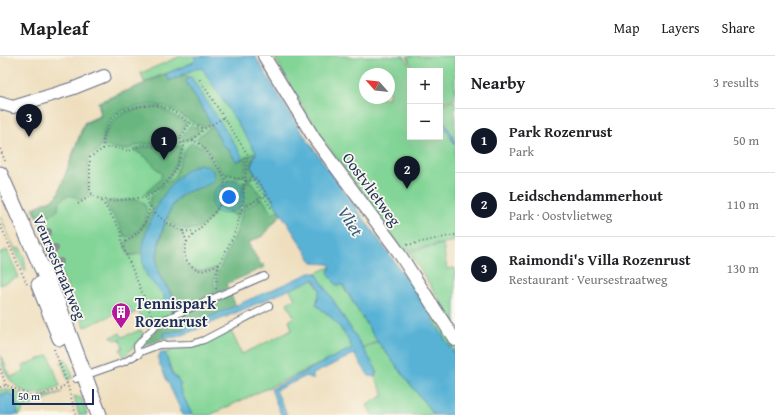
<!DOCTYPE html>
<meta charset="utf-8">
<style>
:root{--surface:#fff;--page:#f2f2f2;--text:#202124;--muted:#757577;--line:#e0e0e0;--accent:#111827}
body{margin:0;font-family:"Gentium Book Plus",serif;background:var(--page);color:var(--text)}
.controls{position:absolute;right:12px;top:12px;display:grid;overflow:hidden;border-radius:0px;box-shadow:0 4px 16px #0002}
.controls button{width:36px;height:36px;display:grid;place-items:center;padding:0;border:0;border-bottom:1px solid var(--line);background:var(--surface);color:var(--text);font:20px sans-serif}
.compass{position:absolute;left:359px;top:12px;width:36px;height:36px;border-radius:50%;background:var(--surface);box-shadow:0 4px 16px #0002;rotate:297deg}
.scale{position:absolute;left:12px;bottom:10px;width:82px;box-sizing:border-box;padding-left:4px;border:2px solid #1b2f5e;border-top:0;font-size:11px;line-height:14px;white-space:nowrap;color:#1b2f5e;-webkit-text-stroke:3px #fbf7ec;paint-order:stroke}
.you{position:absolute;left:229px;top:141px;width:14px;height:14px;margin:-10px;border:3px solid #fff;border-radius:50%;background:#1a73e8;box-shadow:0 0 0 6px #1a73e833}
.badge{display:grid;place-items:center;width:26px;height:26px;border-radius:50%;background:var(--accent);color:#fff;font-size:13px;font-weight:700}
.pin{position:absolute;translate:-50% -33px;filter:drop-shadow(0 1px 2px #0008)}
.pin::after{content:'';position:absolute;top:21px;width:14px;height:12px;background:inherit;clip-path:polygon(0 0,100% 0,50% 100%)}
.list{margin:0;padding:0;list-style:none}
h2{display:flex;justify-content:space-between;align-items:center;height:52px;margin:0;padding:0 16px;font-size:17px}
h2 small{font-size:13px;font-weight:400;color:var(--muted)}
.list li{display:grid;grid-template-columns:26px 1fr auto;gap:12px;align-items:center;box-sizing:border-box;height:64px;padding:0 16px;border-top:1px solid var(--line)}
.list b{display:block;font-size:15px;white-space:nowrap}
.list p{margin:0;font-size:13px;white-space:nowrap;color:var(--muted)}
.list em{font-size:13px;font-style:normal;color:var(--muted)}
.map{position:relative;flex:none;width:455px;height:359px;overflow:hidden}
header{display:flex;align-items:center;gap:24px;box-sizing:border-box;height:56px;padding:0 20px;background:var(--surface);border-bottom:1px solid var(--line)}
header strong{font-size:19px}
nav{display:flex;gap:22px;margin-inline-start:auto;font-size:14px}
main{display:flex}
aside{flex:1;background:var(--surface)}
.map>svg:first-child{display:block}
.green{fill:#83d597;stroke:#4f827a;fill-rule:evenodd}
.forest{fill:#6ab680;stroke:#42726f}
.water{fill:#58b2d6;stroke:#3a709a}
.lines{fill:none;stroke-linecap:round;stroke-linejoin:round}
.service-casing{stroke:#656c7f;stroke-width:8}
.minor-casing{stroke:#656c7f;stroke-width:14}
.tertiary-casing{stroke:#656c7f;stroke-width:17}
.path{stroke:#656c7f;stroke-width:2;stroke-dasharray:1 3;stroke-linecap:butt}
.service{stroke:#fff;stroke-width:6}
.minor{stroke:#fff;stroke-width:12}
.tertiary{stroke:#fff;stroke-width:15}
.tree{fill:#889490}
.labels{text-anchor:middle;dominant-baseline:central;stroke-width:3.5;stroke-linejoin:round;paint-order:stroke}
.street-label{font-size:16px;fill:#1b2f5e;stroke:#fbf7ec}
.poi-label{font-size:16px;font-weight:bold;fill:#1b2f5e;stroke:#fbf7ec;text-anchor:start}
.water-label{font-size:17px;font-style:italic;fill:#2d5682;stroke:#fbf7ec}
</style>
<header>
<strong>Mapleaf</strong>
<nav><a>Map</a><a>Layers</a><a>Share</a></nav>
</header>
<main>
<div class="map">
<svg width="455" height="359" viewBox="0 0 455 359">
<rect width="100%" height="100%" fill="#fbf7ec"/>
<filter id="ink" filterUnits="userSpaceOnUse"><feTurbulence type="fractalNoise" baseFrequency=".025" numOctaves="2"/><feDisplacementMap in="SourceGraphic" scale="8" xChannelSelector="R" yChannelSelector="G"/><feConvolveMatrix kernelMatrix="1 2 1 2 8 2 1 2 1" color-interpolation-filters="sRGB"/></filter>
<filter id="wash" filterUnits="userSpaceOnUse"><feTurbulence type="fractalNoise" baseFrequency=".012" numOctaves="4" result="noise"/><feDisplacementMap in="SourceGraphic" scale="16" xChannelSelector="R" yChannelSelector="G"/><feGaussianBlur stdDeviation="0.9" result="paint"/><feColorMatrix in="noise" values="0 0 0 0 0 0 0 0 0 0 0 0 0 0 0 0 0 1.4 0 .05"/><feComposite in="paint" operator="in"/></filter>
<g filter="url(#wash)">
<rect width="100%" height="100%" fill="#eedebd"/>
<g class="green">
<polygon points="181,0 194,0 196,3 192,7 144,26 141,17"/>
<path d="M274,0H348L349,2L364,0H404L413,15H410V81H440V48L455,45V185L404,195L316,74ZM365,18H389V42H365Z"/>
<polygon points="407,0 455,0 455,43 440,46 440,15 414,15"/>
<polygon points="202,9 256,96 254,97 286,152 264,179 248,187 259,210 221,228 218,241 152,270 148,261 142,265 138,255 125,261 122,255 85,271 33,152 57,141 84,67 101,59 98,46 157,23"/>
<polygon points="0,160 15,193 20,192 24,200 26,214 24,215"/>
<polygon points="443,188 447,213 455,212 455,268 409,196"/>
<polygon points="7,194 19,221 0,229 0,197"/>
<polygon points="330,211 328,216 342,229 377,285 363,292 316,217"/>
<path d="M312,223L320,234L316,249C335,263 339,269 352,290L351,293L210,359H192L179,331L178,323L173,319L165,297L180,291H194L208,286L231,275L242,298L292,274L289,264L294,261L287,247L295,243L289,232Z"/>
<polygon points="411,224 455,293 455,299 409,226"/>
<polygon points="141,274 144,280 124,301 120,293 123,292 120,283 116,284 111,281 120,277 122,281"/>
<polygon points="378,286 434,359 372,359 367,349 384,339 375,321 377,316 363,293"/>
<path d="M49,299L60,330C52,333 44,338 36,338C19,339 0,317 1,300L11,321L24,315L22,310Z"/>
<polygon points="66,303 73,321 68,324 61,306"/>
<polygon points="0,333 14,335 33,343 62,336 23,353 20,359 18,359 8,337 0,339"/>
<polygon points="74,340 81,342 87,359 79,359"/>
</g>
<g class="forest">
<path d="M166,18L169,25L186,18L188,21L186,26L211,68L203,71C172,59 174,43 135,51C127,53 118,55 112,61C104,71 104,84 98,95L91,98L88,102V138L82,144C78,144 77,141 73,140C64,138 58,146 58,154L41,167L34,152L57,141L85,67L101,60L99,47Z"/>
<path d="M160,51L186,67L174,88H141L125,94L103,90C108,56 131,52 160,51Z"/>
<polygon points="190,70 198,72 199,76 186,85 181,81"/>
<polygon points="212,70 219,81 221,88 228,93 237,106 256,96 250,111 255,118 250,122 250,124 246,124 248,104 246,104 244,120 242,121 224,118 210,97 198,84 197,82"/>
<path d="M192,87L202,91L224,122C223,132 222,144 217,152C205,175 187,181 167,163C172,146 183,133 202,130H172L155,155L149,149C148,138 166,130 173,122C181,110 180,95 192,87Z"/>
<path d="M181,90L182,92C174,116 168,131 143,139L159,125L162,118L147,102L134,94C148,88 165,92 181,90Z"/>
<polygon points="228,122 244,125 238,161 220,152"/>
<polygon points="245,126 252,126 261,140 243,151"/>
<polygon points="262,142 272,158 278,154 281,158 264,179 248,187 261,209 263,208 265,211 226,228 228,233 217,237 218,216 236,178 243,154"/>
<path d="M137,143C157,150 142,180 126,181L106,148V146Z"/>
<path d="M151,155L154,158L146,177L143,197L129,200L125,191L127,185C141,179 145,168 151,155Z"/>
<path d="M165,167L180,175L184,180C185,187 181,194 183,202C187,218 205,217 217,211L214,224L215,239L173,257L172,239L157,214L158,192Z"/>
<polygon points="230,237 236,250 177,275 164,277 164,282 143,290 142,288 163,267"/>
</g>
<g class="water">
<polygon points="194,0 255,0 296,68 406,222 455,299 455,359 434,359 377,285 343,229 336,229 328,216 331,211 329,208 313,207 251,111 256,96 202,12 195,13 169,25 166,18 192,7 196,3"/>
<polygon points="188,21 191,21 243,101 237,106 228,93 221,88 219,81 186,26"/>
<polygon points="443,63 455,84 455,89 441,64"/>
<path d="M200,108L207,110L213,115L214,123C208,134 188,131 178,142C166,155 153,197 158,215C163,234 173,227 172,253L164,252V239C156,231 145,221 143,209C137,178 168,116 200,108Z"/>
<path d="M310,217H316L376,313L375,321L369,320L354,298L313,318V324L307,320L276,334L287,359H281L271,333L352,292C344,273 332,260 316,249L320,234L314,223L193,275L177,281L164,282V277L177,275Z"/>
<polygon points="161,296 165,297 173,319 178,323 181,330 179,331 192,359 183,359 159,307 158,302"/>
<polygon points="8,337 15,341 18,359 0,359 0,339"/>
</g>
</g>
<g filter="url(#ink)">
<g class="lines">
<g class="service-casing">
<g id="service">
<polyline points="138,299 137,290 148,277 163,264 264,220"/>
<polyline points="76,323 124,306 143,295 159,289 191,288 204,284 269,250"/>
</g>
</g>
<g class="minor-casing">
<g id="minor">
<polyline points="264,0 314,82 397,194 455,284"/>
<polyline points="0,47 13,51 74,32 104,20"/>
</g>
</g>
<g class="tertiary-casing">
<g id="tertiary">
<polyline points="0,118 58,248 99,359"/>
<polyline points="39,229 60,282"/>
</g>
</g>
<g class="path">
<path d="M223,62L204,73L190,67L180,82L184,90C175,119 171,125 146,142C152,159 167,167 183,175L187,186C181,201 187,210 202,215L219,208L234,179L242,153L267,138"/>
<polyline points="193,84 204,73"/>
<polyline points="0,93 6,107"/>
<path d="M103,93C101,81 109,62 121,56C132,51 152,47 164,51C172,53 182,62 190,67"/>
<polyline points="253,124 273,155"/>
<path d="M146,142C130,141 97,152 90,134V101L103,93L111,91L129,95L141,89L171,90L193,84L203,90L225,121L245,123L248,99L198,21"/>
<polyline points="102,145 121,175 122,188 153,263"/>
<polyline points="78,148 92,139"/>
<polyline points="242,153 245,123 246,125 253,124 255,121 274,148"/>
<polyline points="0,169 27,228"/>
<polyline points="183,175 196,176"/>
<path d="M187,186C204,166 229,151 225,121"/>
<path d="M122,188C136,179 147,170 149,153"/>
<polyline points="407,189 455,179"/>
<polyline points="216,233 216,222 219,208"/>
<polyline points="54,293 67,327 76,359"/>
<polyline points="0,313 6,329"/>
<polyline points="0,331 6,329 34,341 60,333 67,327"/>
</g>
<use href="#service" class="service"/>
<use href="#minor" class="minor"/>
<use href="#tertiary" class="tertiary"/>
</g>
<g class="tree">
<circle cx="48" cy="176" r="4"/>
<circle cx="55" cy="192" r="4"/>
<circle cx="60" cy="206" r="4"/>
</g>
</g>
<defs>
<g id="building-pin" transform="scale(1)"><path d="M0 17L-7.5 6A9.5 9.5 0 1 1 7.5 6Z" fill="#b5179e" stroke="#fbf7ec"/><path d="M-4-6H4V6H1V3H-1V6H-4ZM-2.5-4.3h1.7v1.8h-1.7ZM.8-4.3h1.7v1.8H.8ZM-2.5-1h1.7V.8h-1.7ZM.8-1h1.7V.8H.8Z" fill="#fff"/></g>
</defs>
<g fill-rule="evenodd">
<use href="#building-pin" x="121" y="256"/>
</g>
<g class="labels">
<g class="street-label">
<text transform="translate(372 133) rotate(54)">Oostvlietweg</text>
<text transform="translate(60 211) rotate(67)">Veursestraatweg</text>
</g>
<g class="poi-label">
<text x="135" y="247">Tennispark<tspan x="135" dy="18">Rozenrust</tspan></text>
</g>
<g class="water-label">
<text transform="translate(351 165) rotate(57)">Vliet</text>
</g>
</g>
</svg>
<div class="controls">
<button>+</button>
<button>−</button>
</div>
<svg class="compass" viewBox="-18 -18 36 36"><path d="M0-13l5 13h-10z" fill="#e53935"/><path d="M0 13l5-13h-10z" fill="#757577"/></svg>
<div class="scale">50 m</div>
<div class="you"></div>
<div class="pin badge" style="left:164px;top:104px">1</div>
<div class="pin badge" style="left:407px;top:133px">2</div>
<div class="pin badge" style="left:29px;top:81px">3</div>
</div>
<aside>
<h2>Nearby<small>3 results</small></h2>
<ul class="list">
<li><span class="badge">1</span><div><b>Park Rozenrust</b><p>Park</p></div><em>50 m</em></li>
<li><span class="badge">2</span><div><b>Leidschendammerhout</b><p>Park · Oostvlietweg</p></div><em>110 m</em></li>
<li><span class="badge">3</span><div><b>Raimondi's Villa Rozenrust</b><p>Restaurant · Veursestraatweg</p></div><em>130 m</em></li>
</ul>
</aside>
</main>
